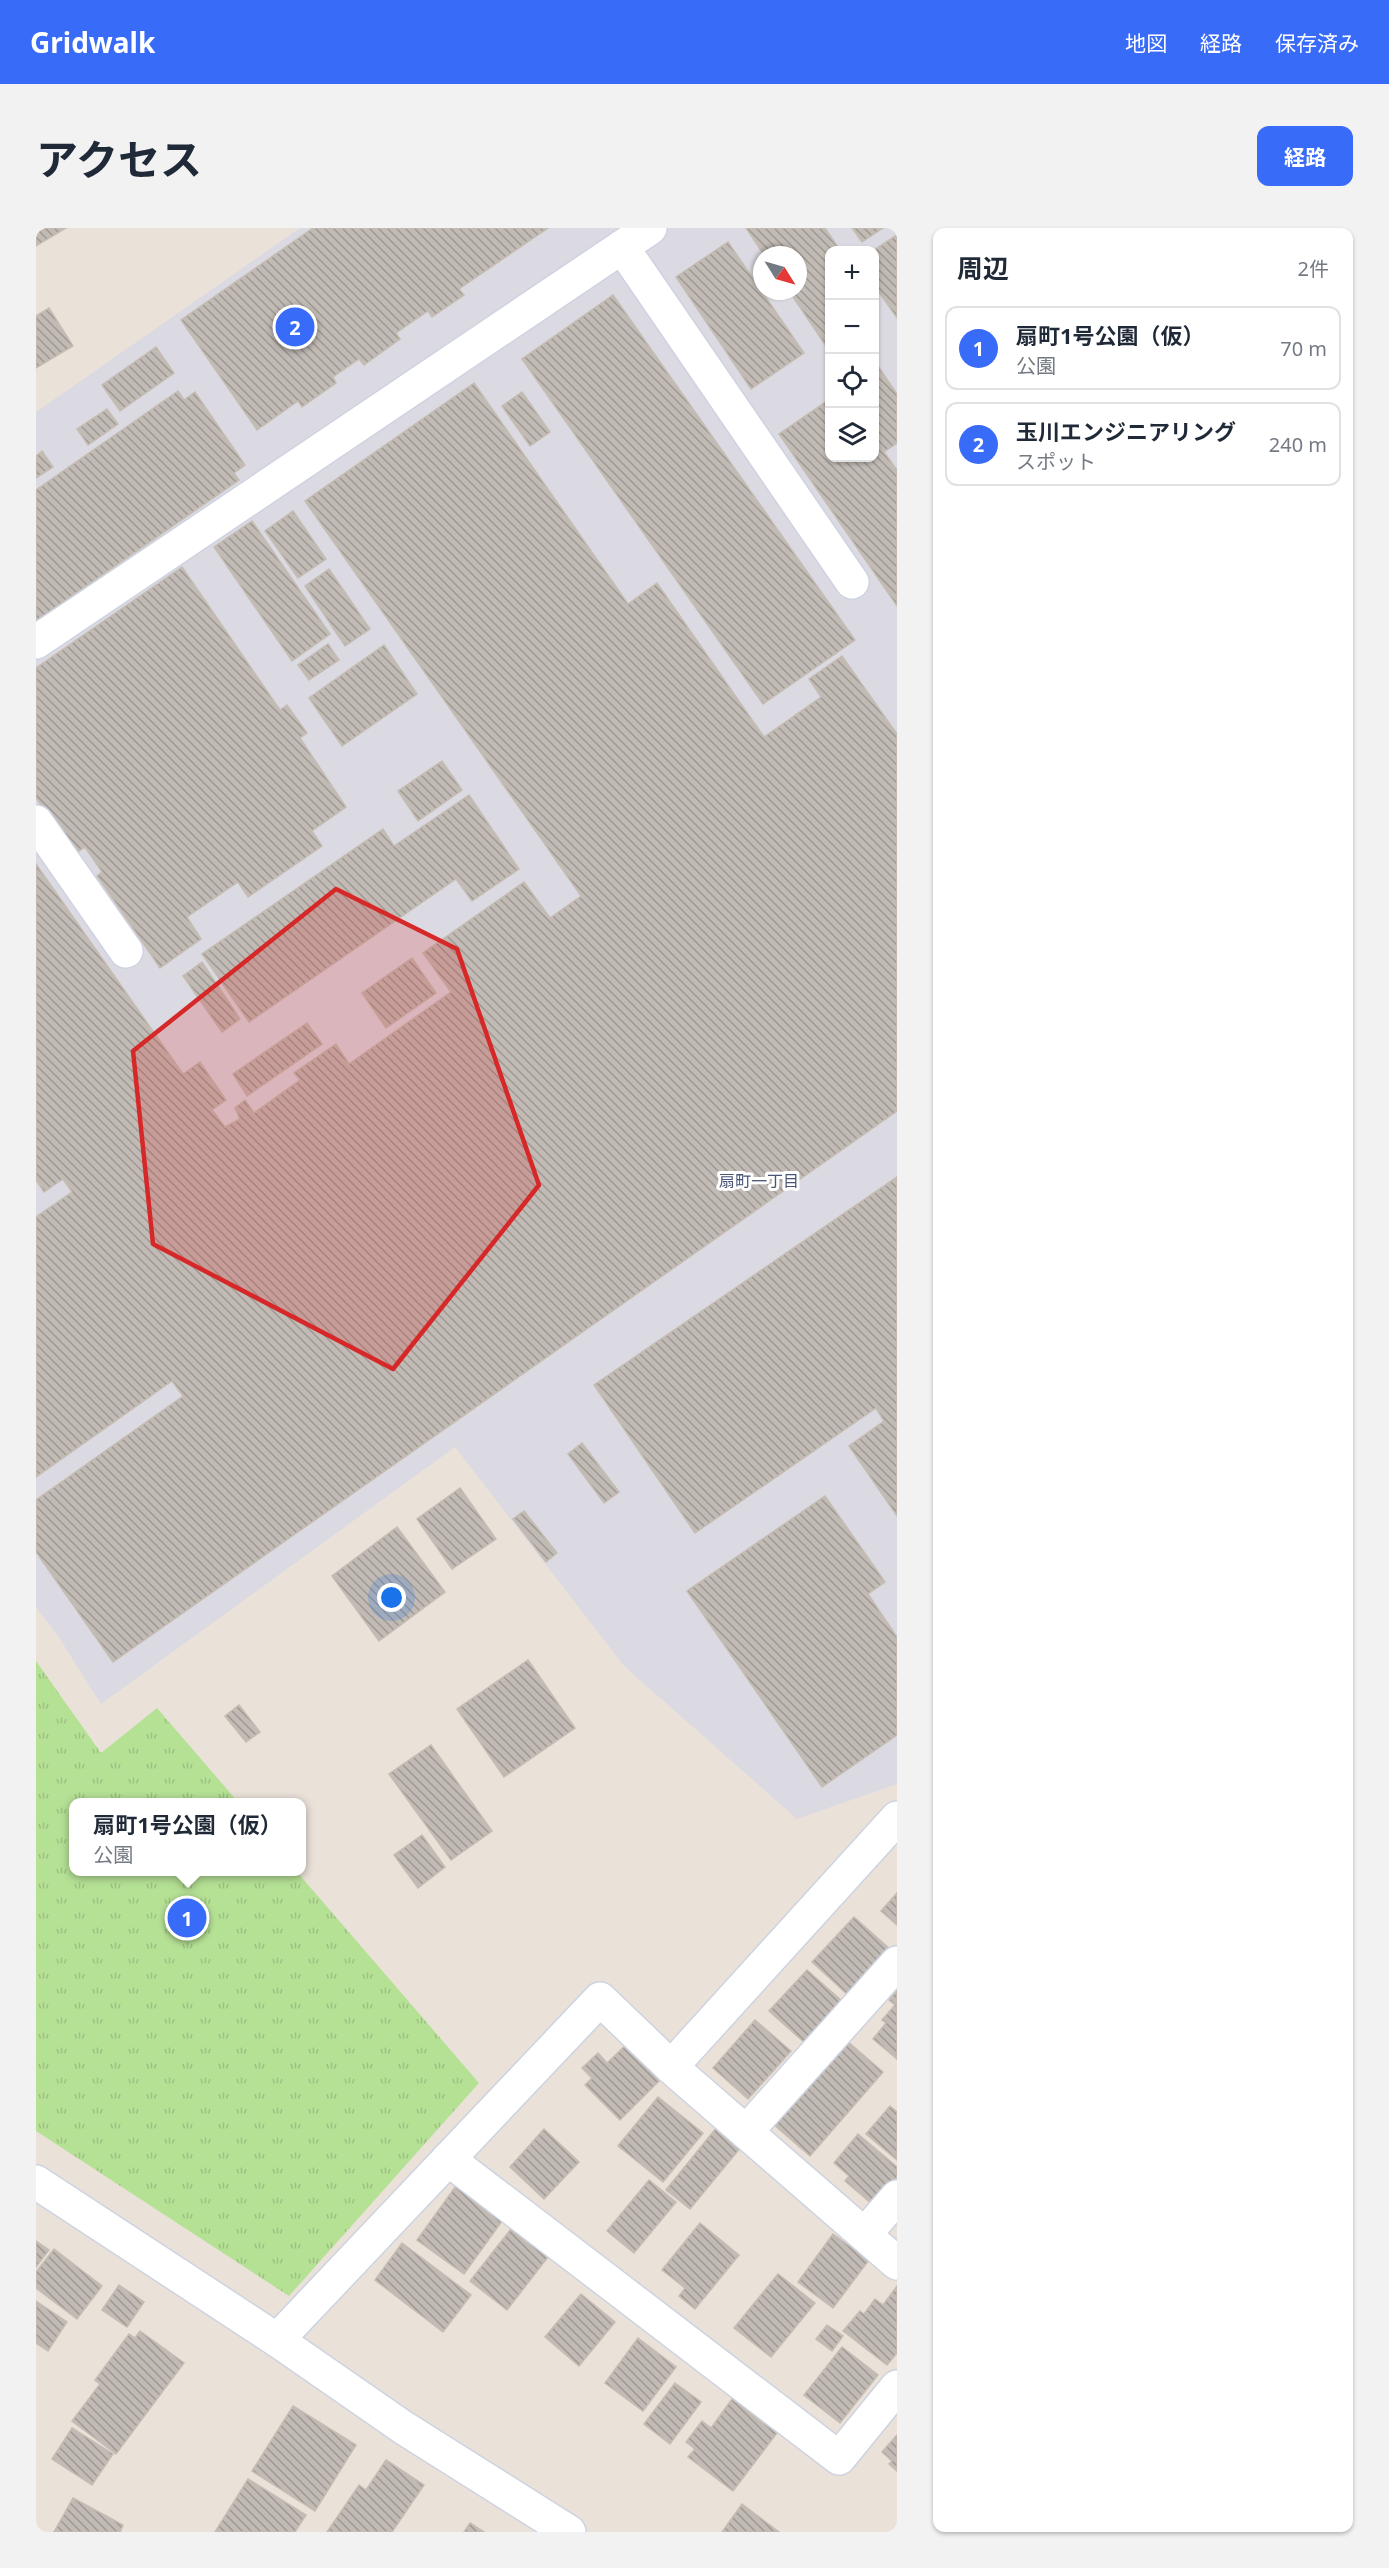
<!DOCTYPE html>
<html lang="ja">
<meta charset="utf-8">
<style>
:root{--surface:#fff;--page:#f2f2f3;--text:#1f2937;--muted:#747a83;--line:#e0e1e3;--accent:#386bf8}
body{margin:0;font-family:"Noto Sans","Noto Sans JP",sans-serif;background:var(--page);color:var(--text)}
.controls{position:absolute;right:18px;top:18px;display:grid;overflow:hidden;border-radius:12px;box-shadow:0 2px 4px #0004}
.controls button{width:54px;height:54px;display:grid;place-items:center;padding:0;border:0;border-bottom:2px solid var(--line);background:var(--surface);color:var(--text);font:30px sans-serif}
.compass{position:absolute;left:717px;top:18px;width:54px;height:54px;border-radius:50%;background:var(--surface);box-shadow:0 2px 4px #0004;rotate:127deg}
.you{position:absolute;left:356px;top:1370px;width:21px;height:21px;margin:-15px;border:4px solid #fff;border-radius:50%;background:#1a73e8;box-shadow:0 0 0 9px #1a73e833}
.badge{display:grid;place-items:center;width:39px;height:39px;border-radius:50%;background:var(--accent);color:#fff;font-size:20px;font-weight:700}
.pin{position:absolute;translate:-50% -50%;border:3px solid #fff;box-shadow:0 2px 6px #0006}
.popup{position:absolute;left:33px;top:1570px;width:237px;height:78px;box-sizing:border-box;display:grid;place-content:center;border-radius:12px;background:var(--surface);filter:drop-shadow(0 2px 4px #0005);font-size:20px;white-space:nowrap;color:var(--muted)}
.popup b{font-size:22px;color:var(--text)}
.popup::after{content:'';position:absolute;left:50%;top:100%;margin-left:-12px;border:12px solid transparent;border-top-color:var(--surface)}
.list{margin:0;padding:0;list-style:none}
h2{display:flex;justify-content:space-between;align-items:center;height:78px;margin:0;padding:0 24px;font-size:26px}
h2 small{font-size:20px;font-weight:400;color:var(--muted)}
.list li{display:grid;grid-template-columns:39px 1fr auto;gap:18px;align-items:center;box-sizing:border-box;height:84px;margin:0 12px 12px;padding:0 12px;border:2px solid var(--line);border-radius:12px}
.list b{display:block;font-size:22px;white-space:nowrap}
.list p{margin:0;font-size:20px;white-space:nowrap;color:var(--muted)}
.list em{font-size:20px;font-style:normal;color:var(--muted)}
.icon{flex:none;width:33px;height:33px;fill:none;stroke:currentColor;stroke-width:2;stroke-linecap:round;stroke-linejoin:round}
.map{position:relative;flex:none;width:861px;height:2304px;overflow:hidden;border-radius:12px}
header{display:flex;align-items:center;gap:36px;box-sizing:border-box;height:84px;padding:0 30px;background:var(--accent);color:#fff}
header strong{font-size:28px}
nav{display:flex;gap:33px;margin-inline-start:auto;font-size:21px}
.intro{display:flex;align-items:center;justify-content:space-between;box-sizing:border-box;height:144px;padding:0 36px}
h1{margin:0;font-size:42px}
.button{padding:15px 27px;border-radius:12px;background:var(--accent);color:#fff;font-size:21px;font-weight:700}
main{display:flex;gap:36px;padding:0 36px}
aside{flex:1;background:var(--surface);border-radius:12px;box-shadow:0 2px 4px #0004}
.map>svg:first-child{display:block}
.industrial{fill:#dbdae2;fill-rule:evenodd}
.grass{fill:url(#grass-tufts)}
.building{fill:url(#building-back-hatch);stroke:#c5bdb3;stroke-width:1.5}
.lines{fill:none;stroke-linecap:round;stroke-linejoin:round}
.minor-casing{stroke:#ced3e1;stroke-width:36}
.minor{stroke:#fff;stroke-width:33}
.marked{fill:#d62828;fill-opacity:0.2;stroke:#d62828;stroke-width:4.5;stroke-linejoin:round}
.labels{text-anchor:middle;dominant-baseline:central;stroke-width:6;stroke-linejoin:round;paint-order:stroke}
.neighbourhood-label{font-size:16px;fill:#495577;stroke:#fff}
</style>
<header>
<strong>Gridwalk</strong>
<nav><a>地図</a><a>経路</a><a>保存済み</a></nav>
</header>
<div class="intro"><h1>アクセス</h1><a class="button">経路</a></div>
<main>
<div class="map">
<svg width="861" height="2304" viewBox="0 0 861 2304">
<defs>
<pattern id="grass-tufts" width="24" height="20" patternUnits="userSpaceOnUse" patternTransform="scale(1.5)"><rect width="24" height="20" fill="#b5e195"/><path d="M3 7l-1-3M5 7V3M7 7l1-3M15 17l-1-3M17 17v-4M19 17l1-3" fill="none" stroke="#9cc180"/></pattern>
<pattern id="building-back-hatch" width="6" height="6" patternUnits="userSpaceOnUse" patternTransform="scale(1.5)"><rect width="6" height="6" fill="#c2bbb5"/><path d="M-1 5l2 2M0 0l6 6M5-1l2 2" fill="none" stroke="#9e9893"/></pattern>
</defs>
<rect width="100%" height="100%" fill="#eae1d9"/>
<path class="industrial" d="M264,0H861V1556L761,1591L588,1438L419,1219L65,1476L24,1411L0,1379V184ZM794,22H838V230H794ZM726,27H762V63H726Z"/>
<polygon class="grass" points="0,1433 65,1525 121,1480 202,1574 37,1574 37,1644 261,1644 443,1855 253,2068 0,1903"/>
<g class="building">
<polygon points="0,0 30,0 0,18"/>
<polygon points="277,0 512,0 423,61 428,67 396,89 392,83 360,105 364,111 328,137 323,131 297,149 300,155 266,179 262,173 221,202 145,92"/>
<polygon points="710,0 789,0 804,22 794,22 794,116 790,118 753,63 762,63 762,27 728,27"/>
<polygon points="816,0 847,0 826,14"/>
<polygon points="861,7 861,90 838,57 838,22"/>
<polygon points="692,14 768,125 715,161 640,49"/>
<polygon points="577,67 819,412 727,476 486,131"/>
<polygon points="13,80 37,118 0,140 0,88"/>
<polygon points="120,119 138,145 84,183 66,157"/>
<polygon points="842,138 861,166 861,215 848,224 861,242 861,378 743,206 794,171 794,230 838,230 838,141"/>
<polygon points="438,155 592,376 621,355 728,509 785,469 773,451 806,428 861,506 861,883 77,1434 0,1324 0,1272 147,1168 136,1153 0,1249 0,989 36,964 27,951 8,964 0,952 0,636 147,846 164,834 190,872 176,882 189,899 204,891 199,880 209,872 218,885 264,852 258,845 300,816 313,836 415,764 387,725 488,654 514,690 545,668 269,273"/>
<polygon points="142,163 148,172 159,164 209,237 198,245 203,252 0,393 0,262"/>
<polygon points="486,164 514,204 494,218 466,178"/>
<polygon points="71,181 82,196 52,217 41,201"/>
<polygon points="6,223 17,239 0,250 0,228"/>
<polygon points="257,283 290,331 262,350 229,303"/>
<polygon points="216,293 294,406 256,433 178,319"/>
<polygon points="146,339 244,482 251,477 271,505 264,510 310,579 276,603 286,618 212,669 202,654 151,689 165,711 124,740 61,648 66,644 49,619 38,626 0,570 0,440"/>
<polygon points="293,341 334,401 309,418 269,358"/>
<polygon points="292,416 303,432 273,452 262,437"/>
<polygon points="348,417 381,466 306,518 273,470"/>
<polygon points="406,533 426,562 382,593 362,563"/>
<polygon points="433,567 483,641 436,673 420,651 213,794 166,726 347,601 358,618"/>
<polygon points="376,730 400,765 350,800 326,765"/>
<polygon points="166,734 204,791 186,804 147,748"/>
<polygon points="271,795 286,816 211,868 197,846"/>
<polygon points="861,949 861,1288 813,1218 848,1193 840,1180 659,1305 558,1157"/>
<polygon points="546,1215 583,1264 568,1275 532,1226"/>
<polygon points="424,1260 460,1311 416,1341 381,1291"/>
<polygon points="789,1268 849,1354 832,1366 861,1409 861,1507 786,1559 651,1363"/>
<polygon points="488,1283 521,1325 510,1334 477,1291"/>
<polygon points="361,1299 409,1364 343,1413 296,1348"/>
<polygon points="492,1432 539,1500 468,1549 421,1481"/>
<polygon points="203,1477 224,1504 210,1514 189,1488"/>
<polygon points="395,1517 456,1603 415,1632 353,1546"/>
<polygon points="386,1607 409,1639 382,1660 358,1627"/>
<polygon points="861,1665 861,1697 845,1683"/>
<polygon points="818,1689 855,1722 813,1768 776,1734"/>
<polygon points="771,1742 806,1773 769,1815 733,1783"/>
<polygon points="861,1762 861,1831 837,1811 850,1795 846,1792 859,1777 853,1772"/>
<polygon points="719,1792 755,1823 712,1871 677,1840"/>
<polygon points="810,1812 847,1844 774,1928 737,1896"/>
<polygon points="591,1816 625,1851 584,1892 549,1857 556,1850 546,1840 562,1825 571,1835"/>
<polygon points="622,1869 667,1905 627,1954 582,1918"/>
<polygon points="854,1878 861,1884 861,1932 830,1906"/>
<polygon points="681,1899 705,1919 654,1981 630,1962"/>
<polygon points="508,1901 543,1934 508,1971 474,1939"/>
<polygon points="822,1906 861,1939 861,1949 837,1977 809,1953 813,1948 798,1935"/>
<polygon points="613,1952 640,1974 598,2025 571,2003"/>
<polygon points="422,1955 469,1989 428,2046 381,2012"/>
<polygon points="664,1995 703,2027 659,2081 643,2068 649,2060 626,2042"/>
<polygon points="475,2001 512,2029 471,2082 434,2053"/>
<polygon points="797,2006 833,2032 797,2080 762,2054"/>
<polygon points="0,2013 13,2022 0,2039"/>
<polygon points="366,2015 435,2067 407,2104 339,2052"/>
<polygon points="18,2021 66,2058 41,2091 0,2060 0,2044"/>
<polygon points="742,2046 779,2075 735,2129 698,2100"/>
<polygon points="83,2057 108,2074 91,2099 66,2082"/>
<polygon points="861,2058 861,2125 851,2137 807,2103 824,2083 828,2086 839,2071 847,2077"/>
<polygon points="545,2066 579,2094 543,2138 509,2109"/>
<polygon points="0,2073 31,2094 12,2123 0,2115"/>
<polygon points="791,2097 807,2108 796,2123 780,2111"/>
<polygon points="104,2103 148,2135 80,2226 36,2193 64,2156 59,2152 93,2106 99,2110"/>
<polygon points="602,2110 640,2139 607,2183 569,2155"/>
<polygon points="806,2119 842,2147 804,2195 768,2167"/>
<polygon points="639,2155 665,2174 634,2216 608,2196"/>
<polygon points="696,2171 741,2205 697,2263 652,2229 659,2221 650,2214 666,2193 675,2200"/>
<polygon points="257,2178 320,2217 279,2283 216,2243"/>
<polygon points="36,2200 77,2226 56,2257 16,2231"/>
<polygon points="861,2207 861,2243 853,2236 856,2233 846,2224"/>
<polygon points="350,2232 388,2257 356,2304 291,2304 323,2257 330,2262"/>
<polygon points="212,2251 270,2287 259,2304 179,2304"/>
<polygon points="37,2270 87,2297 84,2304 18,2304"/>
<polygon points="706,2276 743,2304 686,2304"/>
<polygon points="434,2295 448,2304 428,2304"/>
</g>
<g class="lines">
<g class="minor-casing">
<g id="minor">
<polyline points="586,19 816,354"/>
<polyline points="0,414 614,0"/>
<polyline points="0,594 90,723"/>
<polyline points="635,1839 861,1590"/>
<polyline points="710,1904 861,1735"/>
<polyline points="412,1931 803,2230 861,2159"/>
<polyline points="0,1954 241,2112 368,2200 533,2304"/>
<polyline points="829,2006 861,1969"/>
<polyline points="241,2112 564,1771 635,1839 861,2035"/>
</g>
</g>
<use href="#minor" class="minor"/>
</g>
<path class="marked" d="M300,661L421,721L503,957L357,1141L117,1016L97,823Z"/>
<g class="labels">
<g class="neighbourhood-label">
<text x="723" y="953">扇町一丁目</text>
</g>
</g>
</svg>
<div class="controls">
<button>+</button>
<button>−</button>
<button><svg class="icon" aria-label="locate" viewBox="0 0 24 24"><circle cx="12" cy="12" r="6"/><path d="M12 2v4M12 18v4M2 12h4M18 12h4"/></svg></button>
<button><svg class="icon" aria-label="layers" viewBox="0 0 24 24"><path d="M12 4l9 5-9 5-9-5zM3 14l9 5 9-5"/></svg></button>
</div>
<svg class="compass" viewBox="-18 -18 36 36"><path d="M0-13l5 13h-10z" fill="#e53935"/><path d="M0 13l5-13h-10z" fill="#747a83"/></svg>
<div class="you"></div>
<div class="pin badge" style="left:151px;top:1690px">1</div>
<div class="popup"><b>扇町1号公園（仮）</b>公園</div>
<div class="pin badge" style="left:259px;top:99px">2</div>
</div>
<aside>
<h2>周辺<small>2件</small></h2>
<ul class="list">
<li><span class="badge">1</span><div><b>扇町1号公園（仮）</b><p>公園</p></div><em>70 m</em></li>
<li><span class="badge">2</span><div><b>玉川エンジニアリング</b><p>スポット</p></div><em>240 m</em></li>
</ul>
</aside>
</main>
